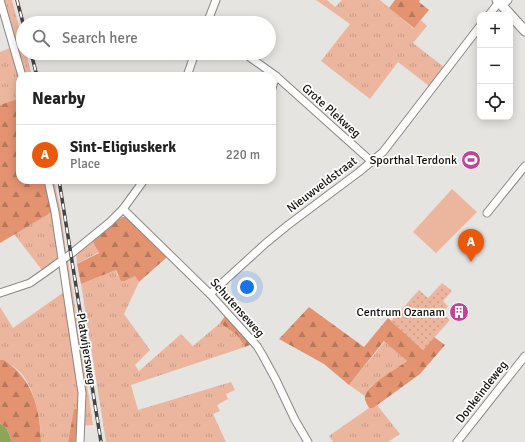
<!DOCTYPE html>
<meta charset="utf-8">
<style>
:root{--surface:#fff;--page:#f2f2f2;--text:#222;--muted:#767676;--line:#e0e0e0;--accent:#ea580c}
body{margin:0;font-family:Signika,sans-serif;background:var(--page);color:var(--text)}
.controls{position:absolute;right:12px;top:12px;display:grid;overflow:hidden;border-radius:8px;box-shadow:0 2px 10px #0003}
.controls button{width:36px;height:36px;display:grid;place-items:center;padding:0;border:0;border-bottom:1px solid var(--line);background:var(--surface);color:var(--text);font:20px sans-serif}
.you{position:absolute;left:247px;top:287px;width:14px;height:14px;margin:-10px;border:3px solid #fff;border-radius:50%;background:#1a73e8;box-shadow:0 0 0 6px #1a73e833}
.badge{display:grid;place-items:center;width:26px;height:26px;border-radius:50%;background:var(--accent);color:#fff;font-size:13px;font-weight:700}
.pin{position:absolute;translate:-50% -33px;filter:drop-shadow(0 1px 2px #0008)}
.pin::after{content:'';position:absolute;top:21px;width:14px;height:12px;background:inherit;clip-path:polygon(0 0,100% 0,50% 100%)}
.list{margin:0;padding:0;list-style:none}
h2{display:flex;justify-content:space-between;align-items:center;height:52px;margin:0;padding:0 16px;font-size:17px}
h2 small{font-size:13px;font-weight:400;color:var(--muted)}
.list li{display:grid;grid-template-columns:26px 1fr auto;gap:12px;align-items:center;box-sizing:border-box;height:60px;padding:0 16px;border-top:1px solid var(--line)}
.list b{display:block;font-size:15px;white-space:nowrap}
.list p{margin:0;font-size:13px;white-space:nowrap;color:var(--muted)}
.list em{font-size:13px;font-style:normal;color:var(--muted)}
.icon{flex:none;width:22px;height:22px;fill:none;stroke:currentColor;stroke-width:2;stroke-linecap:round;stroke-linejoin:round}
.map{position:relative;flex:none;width:525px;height:442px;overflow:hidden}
.search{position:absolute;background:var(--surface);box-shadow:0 2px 10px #0003;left:16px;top:16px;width:260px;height:44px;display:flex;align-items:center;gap:10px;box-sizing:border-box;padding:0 14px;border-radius:22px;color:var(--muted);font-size:15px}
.panel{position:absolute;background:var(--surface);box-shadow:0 2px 10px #0003;left:16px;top:72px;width:260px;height:112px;border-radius:12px}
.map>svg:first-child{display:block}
.grass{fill:url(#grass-tufts)}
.forest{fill:url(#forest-firs)}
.park{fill:url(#park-dots)}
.garden{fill:#ecb69e}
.water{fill:#8ca658}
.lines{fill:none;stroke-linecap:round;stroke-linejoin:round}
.minor-casing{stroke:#8a8886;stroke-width:9}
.major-casing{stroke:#8a8886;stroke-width:11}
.minor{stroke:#fff;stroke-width:7}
.major{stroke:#fff;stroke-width:9}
.rail-casing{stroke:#454443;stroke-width:3.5}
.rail{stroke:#fff;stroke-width:2;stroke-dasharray:6;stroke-linecap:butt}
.labels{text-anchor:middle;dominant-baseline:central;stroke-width:3.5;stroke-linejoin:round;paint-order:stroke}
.street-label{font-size:12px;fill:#121110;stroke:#fff}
.poi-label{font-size:12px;fill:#121110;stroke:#fff;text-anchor:end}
</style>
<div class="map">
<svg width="525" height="442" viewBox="0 0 525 442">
<defs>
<pattern id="grass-tufts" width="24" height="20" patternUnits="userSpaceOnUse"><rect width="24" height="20" fill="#ecb69e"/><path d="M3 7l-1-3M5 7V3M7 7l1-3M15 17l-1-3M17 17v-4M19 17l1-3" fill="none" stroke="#c99b87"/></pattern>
<pattern id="forest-firs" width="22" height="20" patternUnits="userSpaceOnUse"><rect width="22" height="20" fill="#e49371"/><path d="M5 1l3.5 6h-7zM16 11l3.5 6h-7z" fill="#b7775b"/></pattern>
<pattern id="park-dots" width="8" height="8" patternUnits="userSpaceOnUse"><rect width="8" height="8" fill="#ecb69e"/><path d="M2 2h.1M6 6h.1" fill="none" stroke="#c99b87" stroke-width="1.8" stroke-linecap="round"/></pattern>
</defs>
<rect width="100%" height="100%" fill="#e5e4e1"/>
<g class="grass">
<polygon points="2,0 12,0 23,42 23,53 26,53 32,76 26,76"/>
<polygon points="316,0 327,0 335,7 342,0 380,0 413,28 421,20 427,26 413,43 444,67 429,86 398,62 370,99 321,61 350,24"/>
<polygon points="12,47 20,77 20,98 0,105 0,52"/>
<polygon points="50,180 54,180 61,213 66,252 63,253"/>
<polygon points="52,212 58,257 57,260 42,270 14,234"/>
<polygon points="93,241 99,252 77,264 76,254"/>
<polygon points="68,260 93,425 83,426 64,264"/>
<polygon points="116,270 117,275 125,281 135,276 139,282 124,314 150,350 135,365 139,371 181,334 193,346 220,323 237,335 245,347 131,385 138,410 231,382 235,390 226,394 228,399 217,405 220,411 213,414 226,442 106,442 81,284"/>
<path d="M64,292L79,396L80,410H74L68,442H41C41,421 35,387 19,371C15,367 9,364 4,360H0V307L13,328Z"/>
<polygon points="385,341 407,361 371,386 365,396 349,385"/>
<polygon points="377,405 400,434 388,442 333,442 329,436 369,408 373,408"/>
</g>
<g class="forest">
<polygon points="395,0 420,0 419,2 429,10 414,28 389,8"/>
<polygon points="20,98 20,180 46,180 52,212 0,243 0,105"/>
<polygon points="122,217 125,217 139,228 167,257 139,282 135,276 125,281 121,281 116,270 81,284 77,264 99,253 93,241"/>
<path d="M309,307L364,347L388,318L423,350L434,337L445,345L420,374L373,408H369C367,404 364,400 365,396C369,383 397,369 407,361L384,341L349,385L324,364L279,339Z"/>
<polygon points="226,315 252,344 245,347 237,335 220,323"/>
<path d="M0,360H4C33,379 40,409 41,442H12L7,429L0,423Z"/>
<polygon points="74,409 80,410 77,442 68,442"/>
</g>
<polygon class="park" points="442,283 452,291 443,301 448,306 442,313 450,320 423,350 391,321 419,290 428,298"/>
<polygon class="garden" points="452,189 477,212 436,253 413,232"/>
<polygon class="water" points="0,423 7,429 12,442 0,442"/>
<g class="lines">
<g class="minor-casing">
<g id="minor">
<polyline points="0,0 22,76"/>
<polyline points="502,6 508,0"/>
<polyline points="489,15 499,2"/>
<polyline points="207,23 216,0"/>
<polyline points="239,53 248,56 276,76 372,162"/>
<polyline points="187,76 195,53"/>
<polyline points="272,88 276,76"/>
<polyline points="48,180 55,212 82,393 80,442"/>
<polyline points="123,209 210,294 257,346 263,356 276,380 295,420 308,442"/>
<polyline points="487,213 525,166"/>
<polyline points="0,293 30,283 47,271 72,253 110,222 123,209 144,180"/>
<polyline points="210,294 266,243 288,225 359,172 383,152 480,26"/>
<polyline points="457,442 525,356"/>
</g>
</g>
<g class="major-casing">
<polyline id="major" points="497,0 525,31"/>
</g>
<use href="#minor" class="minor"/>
<use href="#major" class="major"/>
<g class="rail-casing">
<g id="rail">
<polyline points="17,0 23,23"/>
<polyline points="31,53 37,76"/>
<polyline points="59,180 101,442"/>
</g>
</g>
<use href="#rail" class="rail"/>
</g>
<defs>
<g id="stadium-disc" transform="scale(1)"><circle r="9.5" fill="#c04596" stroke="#fff"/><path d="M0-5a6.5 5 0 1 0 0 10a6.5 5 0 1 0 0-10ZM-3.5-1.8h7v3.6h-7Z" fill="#fff"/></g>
<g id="building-disc" transform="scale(1)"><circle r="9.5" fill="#c04596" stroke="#fff"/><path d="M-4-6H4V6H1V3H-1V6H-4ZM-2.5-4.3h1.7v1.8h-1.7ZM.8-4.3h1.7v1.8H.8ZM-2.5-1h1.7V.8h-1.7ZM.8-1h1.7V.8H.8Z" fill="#fff"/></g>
</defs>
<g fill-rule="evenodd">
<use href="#stadium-disc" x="471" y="160"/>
<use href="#building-disc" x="459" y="312"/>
</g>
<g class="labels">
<g class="street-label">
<text transform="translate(331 111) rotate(42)">Grote Plekweg</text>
<text transform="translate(322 185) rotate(-37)">Nieuwveldstraat</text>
<text transform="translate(237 308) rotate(48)">Schutenseweg</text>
<text transform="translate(86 349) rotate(81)">Platwijersweg</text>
<text transform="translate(482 392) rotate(-52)">Donkeindeweg</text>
</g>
<g class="poi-label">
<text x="457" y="160">Sporthal Terdonk</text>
<text x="445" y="312">Centrum Ozanam</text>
</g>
</g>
</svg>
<div class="controls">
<button>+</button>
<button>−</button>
<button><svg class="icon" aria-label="locate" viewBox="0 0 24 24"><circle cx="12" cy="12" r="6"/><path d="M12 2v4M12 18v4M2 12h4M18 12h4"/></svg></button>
</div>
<div class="you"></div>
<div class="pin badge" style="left:471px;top:262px">A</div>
<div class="search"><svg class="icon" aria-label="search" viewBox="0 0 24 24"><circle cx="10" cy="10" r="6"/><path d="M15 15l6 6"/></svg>Search here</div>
<section class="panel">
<h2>Nearby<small></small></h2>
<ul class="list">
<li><span class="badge">A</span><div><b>Sint-Eligiuskerk</b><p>Place</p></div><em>220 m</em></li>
</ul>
</section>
</div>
